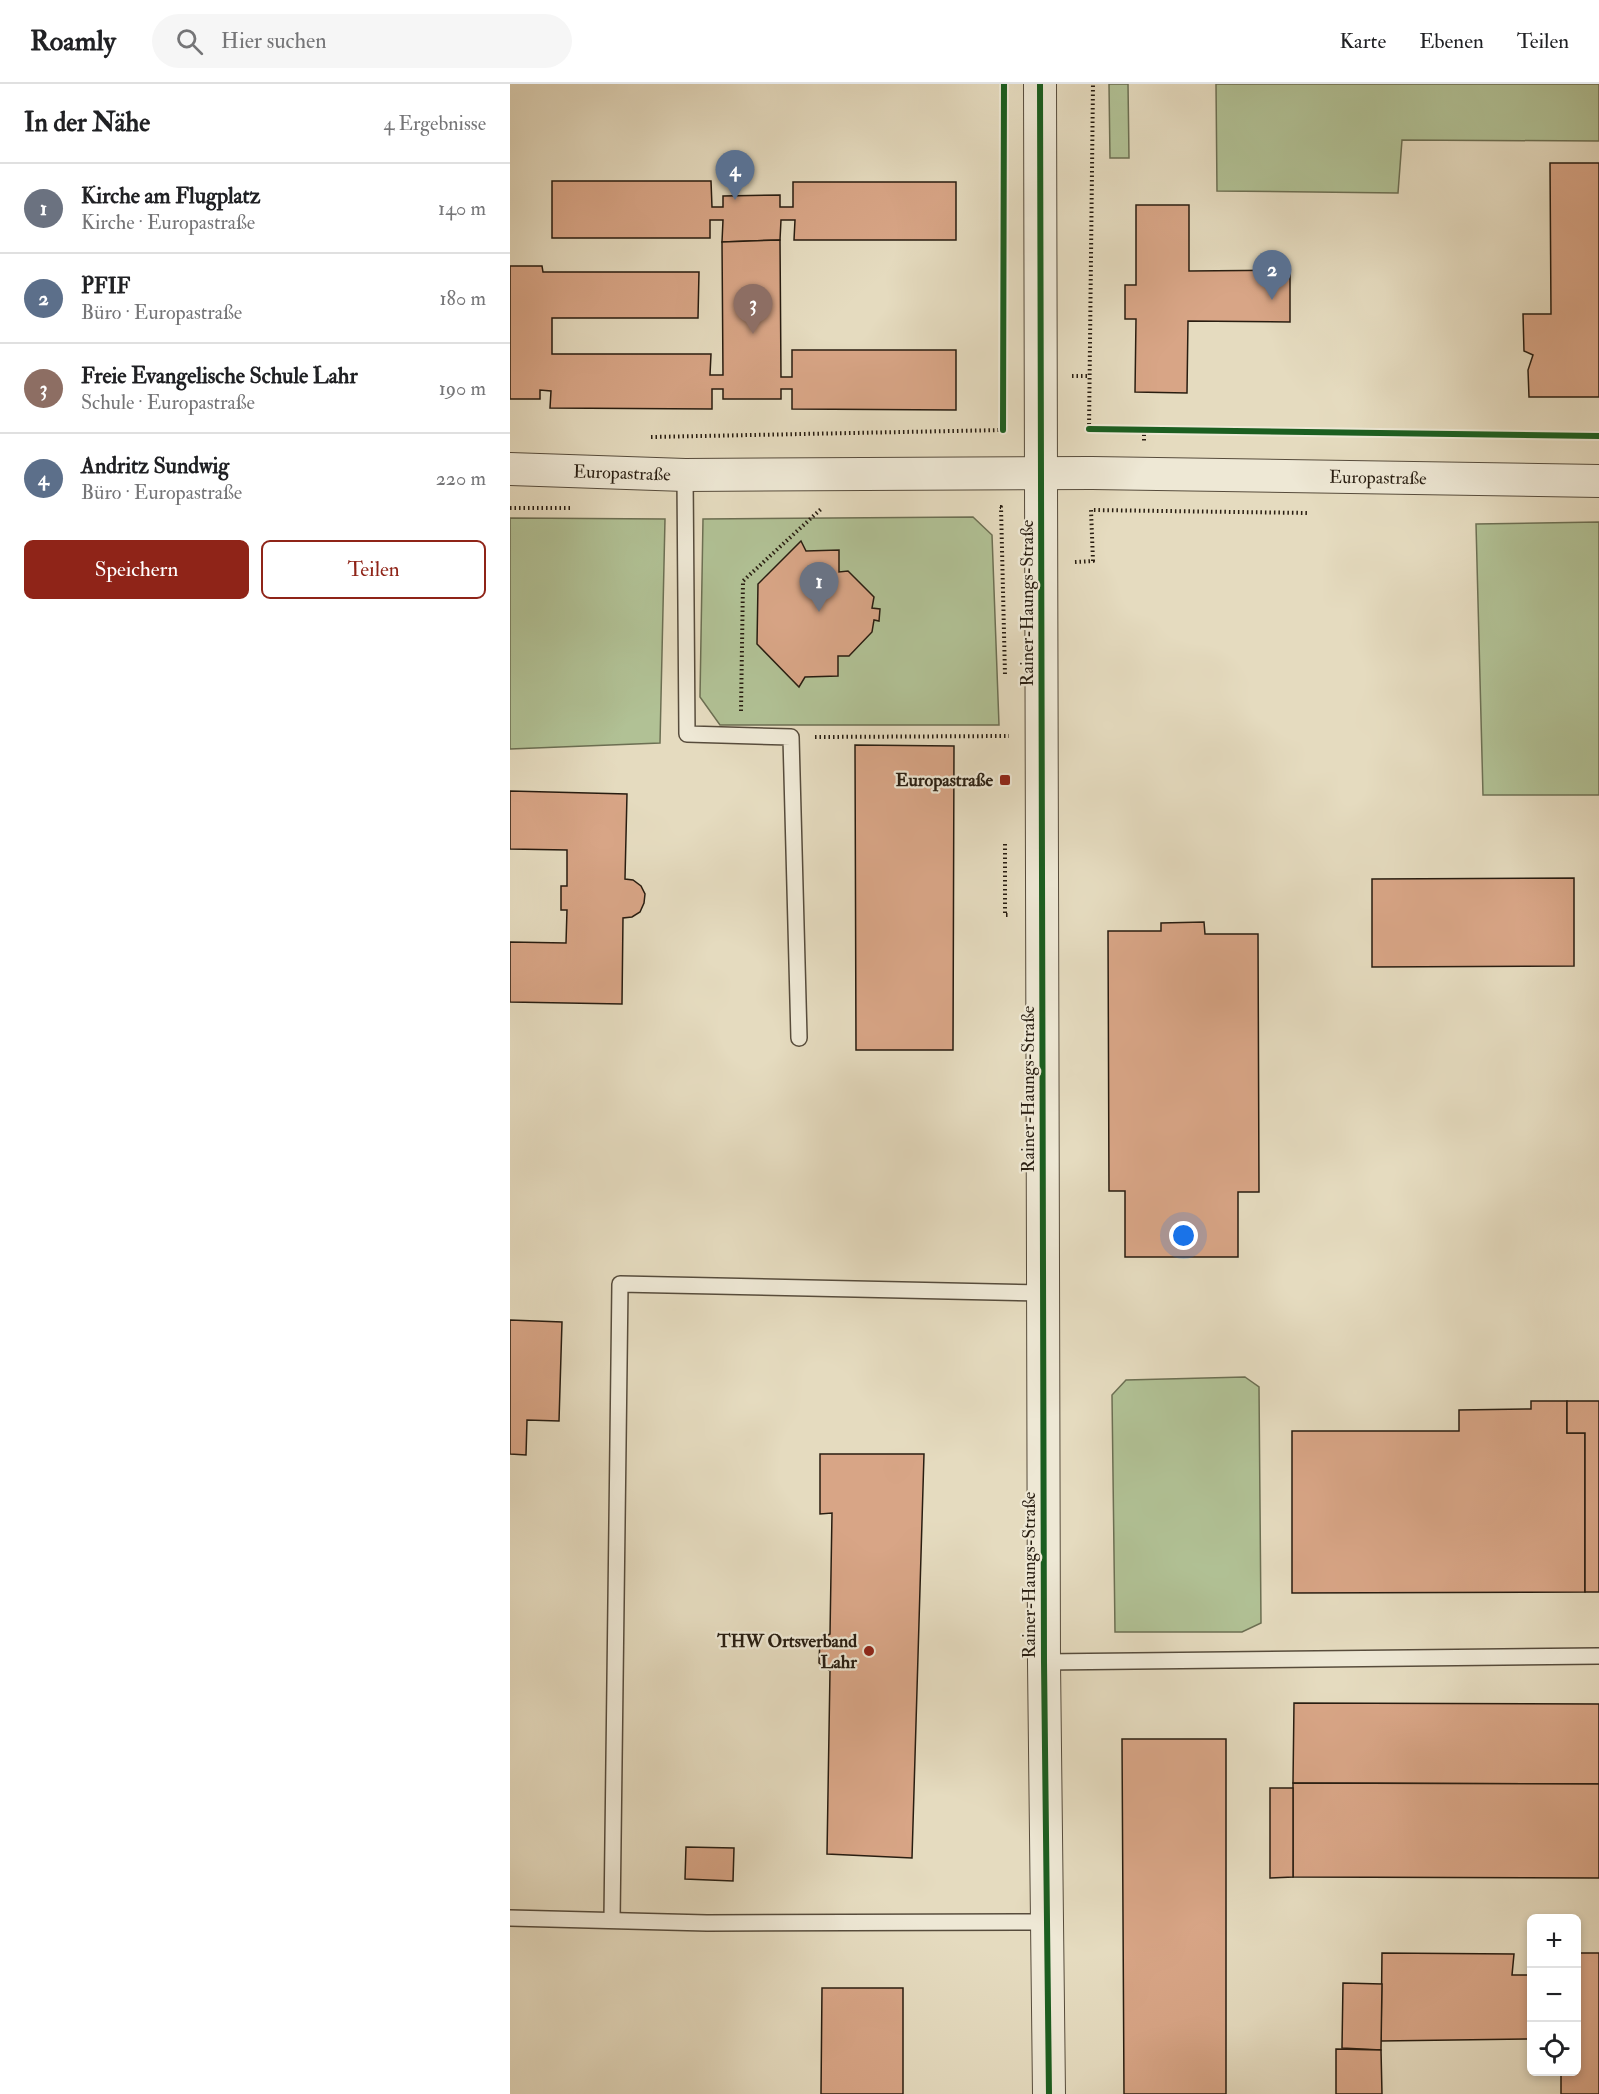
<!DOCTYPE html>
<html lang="de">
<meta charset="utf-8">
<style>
:root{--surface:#fff;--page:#f6f6f6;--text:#202124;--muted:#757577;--line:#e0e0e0;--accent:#8f2418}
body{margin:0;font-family:"IM FELL Double Pica",serif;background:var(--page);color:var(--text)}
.controls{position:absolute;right:18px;bottom:18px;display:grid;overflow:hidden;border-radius:9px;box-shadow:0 3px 9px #0003}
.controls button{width:54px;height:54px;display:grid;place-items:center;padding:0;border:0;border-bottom:2px solid var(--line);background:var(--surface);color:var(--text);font:30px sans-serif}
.you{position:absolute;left:674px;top:1152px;width:21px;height:21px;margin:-15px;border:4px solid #fff;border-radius:50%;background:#1a73e8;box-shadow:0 0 0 9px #1a73e833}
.badge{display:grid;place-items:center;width:39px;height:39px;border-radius:50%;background:var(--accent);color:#fff;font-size:20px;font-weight:700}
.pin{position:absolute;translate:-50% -50px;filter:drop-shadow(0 2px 3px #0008)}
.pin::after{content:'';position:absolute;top:32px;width:21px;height:18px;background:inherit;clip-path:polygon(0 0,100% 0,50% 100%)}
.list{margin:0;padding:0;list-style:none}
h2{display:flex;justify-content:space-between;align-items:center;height:78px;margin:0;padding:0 24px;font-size:26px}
h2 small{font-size:20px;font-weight:400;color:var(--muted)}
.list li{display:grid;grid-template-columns:39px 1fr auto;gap:18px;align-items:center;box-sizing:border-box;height:90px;padding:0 24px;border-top:2px solid var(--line)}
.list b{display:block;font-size:22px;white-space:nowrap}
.list p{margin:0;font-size:20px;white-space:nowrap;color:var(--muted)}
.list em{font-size:20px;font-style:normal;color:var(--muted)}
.actions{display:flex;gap:12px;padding:18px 24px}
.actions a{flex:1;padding:14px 0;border:2px solid var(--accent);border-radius:9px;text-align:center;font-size:21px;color:var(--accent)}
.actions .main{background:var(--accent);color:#fff}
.icon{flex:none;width:33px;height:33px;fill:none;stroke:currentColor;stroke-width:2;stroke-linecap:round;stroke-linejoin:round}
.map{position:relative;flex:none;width:1089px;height:2010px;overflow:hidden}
header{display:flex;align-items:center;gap:36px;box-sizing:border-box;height:84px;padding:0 30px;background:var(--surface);border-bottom:2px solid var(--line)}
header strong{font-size:28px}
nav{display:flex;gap:33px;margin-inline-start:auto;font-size:21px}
.search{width:420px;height:54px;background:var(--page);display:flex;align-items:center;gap:15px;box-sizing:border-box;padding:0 21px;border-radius:33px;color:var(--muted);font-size:22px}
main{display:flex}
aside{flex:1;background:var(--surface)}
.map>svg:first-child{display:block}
.green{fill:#b1c195;stroke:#6c6f53;stroke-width:1.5}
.building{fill:#d8a586;stroke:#281d11;stroke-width:1.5}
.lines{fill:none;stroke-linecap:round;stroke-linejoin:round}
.service-casing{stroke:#574c3c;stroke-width:18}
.minor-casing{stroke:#574c3c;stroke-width:34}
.path{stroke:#281d11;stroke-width:4;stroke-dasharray:1.5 3;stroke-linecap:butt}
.service{stroke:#eee8d5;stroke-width:15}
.minor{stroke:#eee8d5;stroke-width:32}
.cycleway-casing{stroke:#eee8d5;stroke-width:10}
.cycleway{stroke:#1b5e20;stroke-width:6}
.poi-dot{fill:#8f2418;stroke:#eee8d5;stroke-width:2}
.labels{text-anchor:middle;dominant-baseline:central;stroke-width:4.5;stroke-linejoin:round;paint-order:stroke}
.street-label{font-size:18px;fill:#281d11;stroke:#eee8d5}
.poi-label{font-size:18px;font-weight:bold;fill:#281d11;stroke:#eee8d5;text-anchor:end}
</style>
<header>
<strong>Roamly</strong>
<div class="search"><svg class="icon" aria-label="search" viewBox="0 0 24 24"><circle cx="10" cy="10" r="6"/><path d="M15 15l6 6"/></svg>Hier suchen</div>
<nav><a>Karte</a><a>Ebenen</a><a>Teilen</a></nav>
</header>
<main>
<aside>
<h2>In der Nähe<small>4 Ergebnisse</small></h2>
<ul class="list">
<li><span class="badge" style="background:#6b7280">1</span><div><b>Kirche am Flugplatz</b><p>Kirche · Europastraße</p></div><em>140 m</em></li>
<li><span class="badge" style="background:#5c6f8a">2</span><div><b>PFIF</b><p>Büro · Europastraße</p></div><em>180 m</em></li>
<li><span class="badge" style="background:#8d6e63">3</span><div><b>Freie Evangelische Schule Lahr</b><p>Schule · Europastraße</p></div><em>190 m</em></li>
<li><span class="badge" style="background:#5c6f8a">4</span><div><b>Andritz Sundwig</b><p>Büro · Europastraße</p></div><em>220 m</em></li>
</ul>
<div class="actions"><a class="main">Speichern</a><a>Teilen</a></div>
</aside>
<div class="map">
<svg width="1089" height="2010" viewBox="0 0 1089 2010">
<rect width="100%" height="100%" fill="#e5dbbf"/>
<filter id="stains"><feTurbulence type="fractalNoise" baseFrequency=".00333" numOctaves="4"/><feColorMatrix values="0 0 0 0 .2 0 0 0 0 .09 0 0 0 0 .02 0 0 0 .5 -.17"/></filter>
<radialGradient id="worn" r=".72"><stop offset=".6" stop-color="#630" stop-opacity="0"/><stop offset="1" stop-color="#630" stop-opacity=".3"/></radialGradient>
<g class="green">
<polygon points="599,0 618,0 619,74 600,74"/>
<polygon points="706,0 1089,0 1089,57 892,56 888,109 707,107"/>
<polygon points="463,433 482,451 489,641 210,641 190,613 193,435"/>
<polygon points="0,434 155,435 150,659 0,665"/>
<polygon points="1089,438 1089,711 973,711 966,440"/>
<polygon points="735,1293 749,1303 751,1539 732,1548 605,1548 602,1311 616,1296"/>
</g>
<g class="building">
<polygon points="1040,79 1089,79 1089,313 1019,313 1018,286 1023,271 1014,267 1013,230 1041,230"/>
<polygon points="42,97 201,97 202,123 213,123 213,112 270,111 270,123 283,123 283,98 446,98 446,156 284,156 285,136 271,136 270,156 212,158 213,136 200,136 200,154 42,154"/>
<polygon points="626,121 679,121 679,187 780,186 780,238 678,237 677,309 625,308 626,235 615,235 615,201 626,201"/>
<polygon points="270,156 271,293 282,293 282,266 446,266 446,326 282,325 282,305 271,305 271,315 213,315 213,305 202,305 202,325 40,324 41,307 30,306 30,315 0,315 0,182 32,182 33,188 189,188 188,234 42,234 42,270 201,270 200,291 213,291 212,158"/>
<polygon points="291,457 296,467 329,466 329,488 338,487 364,513 362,524 370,525 369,537 364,536 362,548 339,572 328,572 328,592 295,593 289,603 247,560 248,500"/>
<polygon points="345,661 444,662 443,966 346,966"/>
<polygon points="0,707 117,710 115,795 123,796 131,802 135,810 134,819 130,828 122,833 113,834 112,920 0,918 0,858 56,859 57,826 51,826 51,802 57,802 57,766 0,765"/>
<polygon points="1064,794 1064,882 862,883 862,795"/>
<polygon points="694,838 695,850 748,850 749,1108 728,1108 728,1173 615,1173 615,1107 599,1107 598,847 651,847 651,839"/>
<polygon points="0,1236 52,1238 49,1337 17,1336 16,1371 0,1370"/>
<polygon points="1021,1317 1057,1317 1057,1349 1075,1349 1075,1508 782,1509 782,1347 949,1347 949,1326 1021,1325"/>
<polygon points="1057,1317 1089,1317 1089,1508 1075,1508 1075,1349 1057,1349"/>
<polygon points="310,1370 414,1370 402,1774 317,1770 320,1587 309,1579 310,1555 320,1550 322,1429 310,1430"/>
<polygon points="784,1619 1089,1620 1089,1700 783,1699"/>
<polygon points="612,1655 716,1655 716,2010 614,2010"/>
<polygon points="783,1699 1089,1700 1089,1794 783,1793"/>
<polygon points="760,1704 783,1704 783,1793 760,1794"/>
<polygon points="176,1763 224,1764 223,1797 175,1795"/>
<polygon points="872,1869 1004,1870 1002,1891 1022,1891 1022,1955 871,1957"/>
<polygon points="1066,1869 1089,1869 1089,2010 1051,2010 1051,1988 1066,1988"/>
<polygon points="833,1899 872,1900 871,1966 832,1964"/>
<polygon points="312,1904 393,1904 393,2010 311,2010"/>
<polygon points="826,1965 871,1966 872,2010 826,2010"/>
</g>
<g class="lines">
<g class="service-casing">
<g id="service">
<polyline points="175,391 177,650 281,653 289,954"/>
<polyline points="534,1578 1089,1572"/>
<polyline points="0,1834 197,1839 538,1838"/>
<polyline points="102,1836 110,1200 534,1209"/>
</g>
</g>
<g class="minor-casing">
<g id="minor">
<polyline points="530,0 534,1578 539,2010"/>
<path id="s1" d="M0,385L175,391L582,389L1089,397"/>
</g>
</g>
<g class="path">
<polyline points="562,292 579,292"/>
<polyline points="579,345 583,0"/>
<polyline points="634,346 634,357"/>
<polyline points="141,353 493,346"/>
<polyline points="490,423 491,423 495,591"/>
<polyline points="0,424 62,424"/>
<polyline points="565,478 583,477 581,426 799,429"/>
<polyline points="231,627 233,497 311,425"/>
<polyline points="305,653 499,652"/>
<polyline points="495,760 495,831 498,831"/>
</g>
<use href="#service" class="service"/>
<use href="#minor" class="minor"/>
<g class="cycleway-casing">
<g id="cycleway">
<polyline points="530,0 534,1578 539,2010"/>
<polyline points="579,345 1089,352"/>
<polyline points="493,346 494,0"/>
</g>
</g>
<use href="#cycleway" class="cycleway"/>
</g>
<g class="poi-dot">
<rect x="489" y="690" width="12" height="12" rx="3"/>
<circle cx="359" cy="1567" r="6"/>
</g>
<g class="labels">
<g class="street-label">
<text stroke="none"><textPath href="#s1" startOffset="112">Europastraße</textPath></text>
<text stroke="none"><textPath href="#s1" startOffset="868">Europastraße</textPath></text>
<text transform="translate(517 519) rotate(-90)">Rainer-Haungs-Straße</text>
<text transform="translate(518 1005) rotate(-90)">Rainer-Haungs-Straße</text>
<text transform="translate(519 1491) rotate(-90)">Rainer-Haungs-Straße</text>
</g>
<g class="poi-label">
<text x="483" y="696">Europastraße</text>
<text x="347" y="1557">THW Ortsverband<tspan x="347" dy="21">Lahr</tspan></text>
</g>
</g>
<rect width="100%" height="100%" filter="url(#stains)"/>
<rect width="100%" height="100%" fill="url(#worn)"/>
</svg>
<div class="controls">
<button>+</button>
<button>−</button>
<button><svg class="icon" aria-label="locate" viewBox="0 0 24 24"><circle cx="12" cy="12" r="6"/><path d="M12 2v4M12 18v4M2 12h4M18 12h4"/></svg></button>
</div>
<div class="you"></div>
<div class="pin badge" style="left:309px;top:528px;background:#6b7280">1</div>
<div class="pin badge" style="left:762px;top:216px;background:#5c6f8a">2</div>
<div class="pin badge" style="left:243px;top:250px;background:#8d6e63">3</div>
<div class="pin badge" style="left:225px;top:116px;background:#5c6f8a">4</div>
</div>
</main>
